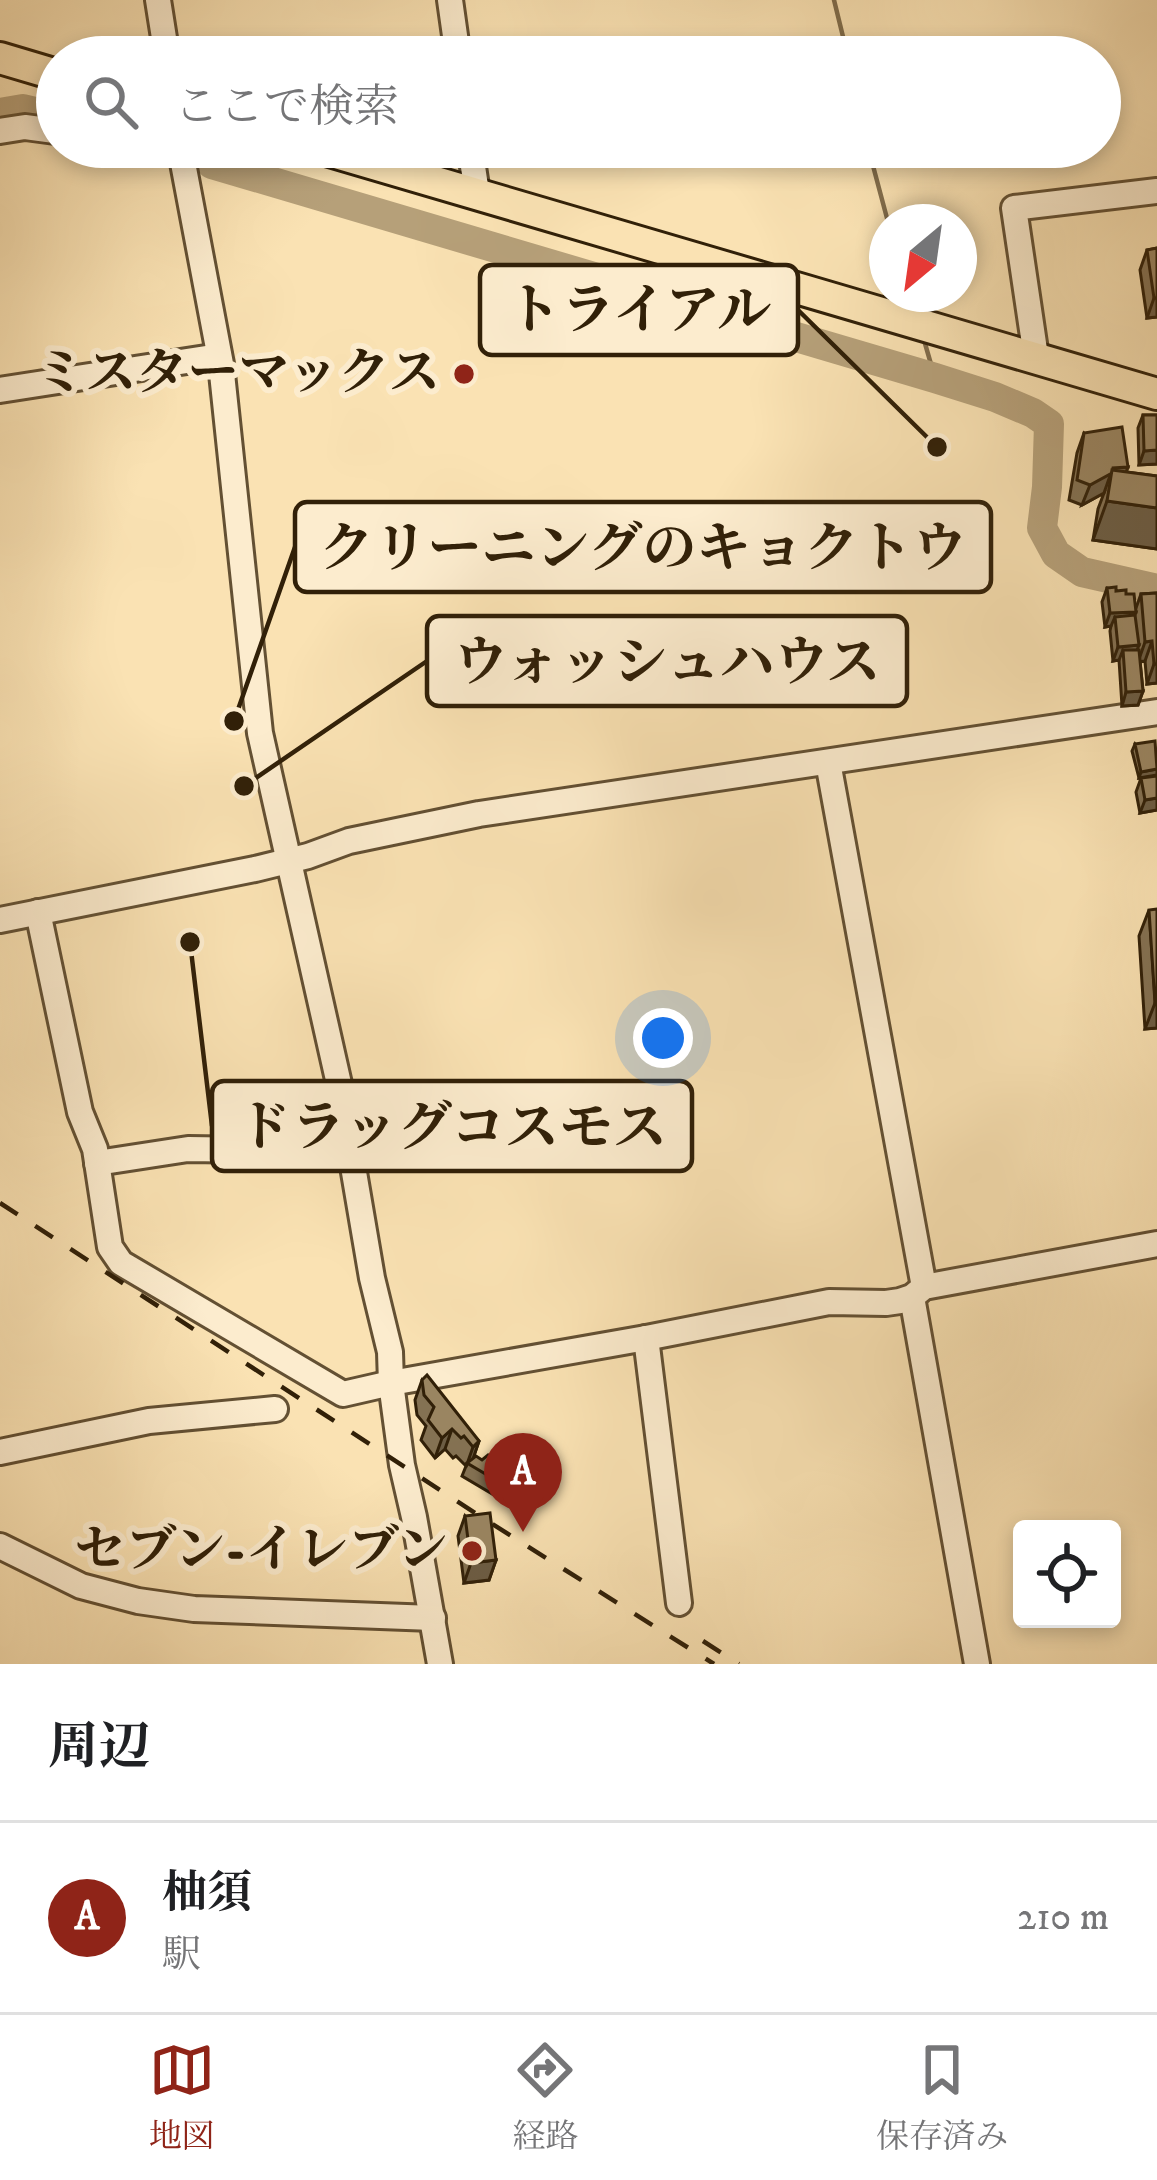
<!DOCTYPE html>
<html lang="ja">
<meta charset="utf-8">
<style>
:root{--surface:#fff;--page:#f6f6f6;--text:#202124;--muted:#757577;--line:#e0e0e0;--accent:#8f2418}
body{margin:0;font-family:"IM FELL DW Pica","Noto Serif JP",serif;background:var(--page);color:var(--text)}
.controls{position:absolute;right:36px;bottom:36px;display:grid;overflow:hidden;border-radius:12px;box-shadow:0 6px 18px #0003}
.controls button{width:108px;height:108px;display:grid;place-items:center;padding:0;border:0;border-bottom:3px solid var(--line);background:var(--surface);color:var(--text);font:60px sans-serif}
.compass{position:absolute;left:869px;top:204px;width:108px;height:108px;border-radius:50%;background:var(--surface);box-shadow:0 6px 18px #0003;rotate:209deg}
.you{position:absolute;left:663px;top:1038px;width:42px;height:42px;margin:-30px;border:9px solid #fff;border-radius:50%;background:#1a73e8;box-shadow:0 0 0 18px #1a73e833}
.badge{display:grid;place-items:center;width:78px;height:78px;border-radius:50%;background:var(--accent);color:#fff;font-size:39px;font-weight:700}
.pin{position:absolute;translate:-50% -99px;filter:drop-shadow(0 3px 6px #0008)}
.pin::after{content:'';position:absolute;top:63px;width:42px;height:36px;background:inherit;clip-path:polygon(0 0,100% 0,50% 100%)}
.list{margin:0;padding:0;list-style:none}
h2{display:flex;justify-content:space-between;align-items:center;height:156px;margin:0;padding:0 48px;font-size:51px}
h2 small{font-size:39px;font-weight:400;color:var(--muted)}
.list li{display:grid;grid-template-columns:78px 1fr auto;gap:36px;align-items:center;box-sizing:border-box;height:192px;padding:0 48px;border-top:3px solid var(--line)}
.list b{display:block;font-size:45px;white-space:nowrap}
.list p{margin:0;font-size:39px;white-space:nowrap;color:var(--muted)}
.list em{font-size:39px;font-style:normal;color:var(--muted)}
.icon{flex:none;width:66px;height:66px;fill:none;stroke:currentColor;stroke-width:2;stroke-linecap:round;stroke-linejoin:round}
.map{position:relative;flex:none;width:1157px;height:1664px;overflow:hidden}
.search{position:absolute;background:var(--surface);box-shadow:0 6px 18px #0003;left:36px;right:36px;top:36px;height:132px;display:flex;align-items:center;gap:30px;box-sizing:border-box;padding:0 42px;border-radius:66px;color:var(--muted);font-size:45px}
.sheet{height:348px;background:var(--surface)}
nav{display:flex;justify-content:space-around;align-items:center;box-sizing:border-box;height:168px;border-top:3px solid var(--line);background:var(--surface);font-size:33px;color:var(--muted)}
nav a{display:grid;justify-items:center;gap:6px}
nav .on{color:var(--accent)}
.map>svg:first-child{display:block}
.lines{fill:none;stroke-linecap:round;stroke-linejoin:round}
.stream{stroke:#816d4c;stroke-width:4.5}
.river{stroke:#b6a079;stroke-width:30}
.minor-casing{stroke:#635033;stroke-width:30}
.major-casing{stroke:#312008;stroke-width:36}
.minor{stroke:#fcecce;stroke-width:24}
.major{stroke:#fae2b3;stroke-width:30}
.rail{stroke:#312008;stroke-width:4.5;stroke-dasharray:21 21;stroke-linecap:butt}
.wall{fill:#847253;stroke:#312008;stroke-width:3}
.shaded-wall{fill:#6c5d44;stroke:#312008;stroke-width:3}
.building{fill:#9a8561;stroke:#312008;stroke-width:3}
.poi-dot{fill:#8f2418;stroke:#fcecce;stroke-width:4.5}
.labels{text-anchor:middle;dominant-baseline:central;stroke-width:12;stroke-linejoin:round;paint-order:stroke}
.poi-label{font-size:51px;font-weight:bold;fill:#312008;stroke:#fcecce;text-anchor:end}
.leader{fill:none;stroke:#312008;stroke-width:4.5}
.callout-dot{fill:#312008;stroke:#fcecce;stroke-width:4.5}
.callout{fill:#fcecce;stroke:#312008;stroke-width:4.5}
.callout-label{font-size:54px;text-anchor:middle;font-weight:bold;fill:#312008}
</style>
<div class="map">
<svg width="1157" height="1664" viewBox="0 0 1157 1664">
<rect width="100%" height="100%" fill="#fae2b3"/>
<filter id="stains"><feTurbulence type="fractalNoise" baseFrequency=".00167" numOctaves="4"/><feColorMatrix values="0 0 0 0 .2 0 0 0 0 .09 0 0 0 0 .02 0 0 0 .5 -.17"/></filter>
<radialGradient id="worn" r=".72"><stop offset=".6" stop-color="#630" stop-opacity="0"/><stop offset="1" stop-color="#630" stop-opacity=".3"/></radialGradient>
<g class="lines">
<g class="stream">
<polyline points="834,0 848,57"/>
<polyline points="868,147 888,222"/>
<polyline points="912,294 916,312"/>
<polyline points="924,340 935,378"/>
</g>
<g class="river">
<polyline points="0,113 23,109 57,117"/>
<polyline points="212,164 935,378 995,397 1033,413 1049,424 1047,487 1042,528 1056,554 1082,572 1157,589"/>
</g>
<g class="minor-casing">
<g id="minor">
<polyline points="158,0 167,57"/>
<polyline points="450,0 458,57"/>
<polyline points="0,131 25,127 55,131 57,126"/>
<polyline points="180,147 221,364 260,733 339,1084 372,1278 390,1352 391,1383 402,1465 414,1517 440,1664"/>
<polyline points="470,147 477,193"/>
<polyline points="1036,357 1014,208 1157,191"/>
<polyline points="0,390 219,356"/>
<polyline points="828,762 924,1287"/>
<polyline points="38,912 80,1112 95,1149 110,1247 121,1263 343,1394 391,1383 646,1338 829,1302 886,1303 900,1301 912,1297 924,1287 1157,1244"/>
<polyline points="0,920 255,869 308,856 349,841 479,814 1157,712"/>
<polyline points="97,1163 188,1149 262,1150 300,1141"/>
<polyline points="912,1297 977,1664"/>
<polyline points="646,1338 679,1603"/>
<polyline points="0,1452 149,1421 275,1409"/>
<polyline points="0,1546 81,1586 138,1601 194,1609 433,1618"/>
</g>
</g>
<g class="major-casing">
<g id="major">
<polyline points="0,58 57,75"/>
<polyline points="316,147 1157,394"/>
</g>
</g>
<use href="#minor" class="minor"/>
<use href="#major" class="major"/>
<g class="rail">
<polyline points="0,1203 486,1520 714,1664"/>
<polyline points="703,1641 739,1664"/>
</g>
</g>
<g class="wall">
<polygon points="1157,248 1157,317 1147,318 1140,270 1147,250"/>
<polygon points="1143,415 1157,415 1157,464 1139,465 1138,428"/>
<polygon points="1084,433 1128,467 1126,472 1157,476 1157,549 1093,540 1098,509 1104,493 1082,505 1069,500 1077,453"/>
<polygon points="1107,588 1126,594 1136,608 1141,594 1157,593 1157,683 1147,684 1145,661 1140,662 1143,691 1138,705 1122,706 1119,660 1113,661 1110,631 1111,626 1105,627 1102,602"/>
<polygon points="1135,744 1157,775 1139,778 1132,751"/>
<polygon points="1157,776 1157,810 1140,813 1136,792 1141,778"/>
<polygon points="1149,910 1157,1028 1145,1029 1139,936"/>
<polygon points="422,1380 479,1441 473,1458 528,1496 521,1511 462,1476 466,1466 456,1456 453,1458 445,1449 435,1458 421,1440 426,1426 417,1415 415,1400"/>
<polygon points="465,1516 496,1560 489,1580 464,1583 458,1536"/>
</g>
<g class="shaded-wall">
<polygon points="1154,298 1157,298 1157,317 1147,318"/>
<polygon points="1157,450 1157,464 1139,465 1144,451"/>
<polygon points="1128,467 1120,488 1112,470 1104,493 1082,505 1090,485 1113,468"/>
<polygon points="1107,501 1157,508 1157,549 1093,540"/>
<polygon points="1136,612 1131,625 1115,617 1111,626 1105,627 1110,613"/>
<polygon points="1152,641 1145,661 1138,662 1145,642"/>
<polygon points="1139,645 1134,658 1123,650 1119,660 1113,661 1118,647"/>
<polygon points="1154,664 1157,664 1157,683 1147,684"/>
<polygon points="1143,691 1138,705 1122,706 1126,692"/>
<polygon points="1157,769 1157,775 1139,778 1141,772"/>
<polygon points="1157,798 1157,810 1140,813 1145,800"/>
<polygon points="1155,1003 1157,1003 1157,1028 1145,1029"/>
<polygon points="452,1429 445,1449 435,1458 442,1438"/>
<polygon points="479,1441 472,1462 467,1463 466,1467 473,1447"/>
<polygon points="496,1560 489,1580 464,1583 471,1563"/>
</g>
<g class="building">
<polygon points="1157,248 1157,298 1154,298 1147,250"/>
<polygon points="1143,415 1157,415 1157,450 1144,451"/>
<polygon points="1122,427 1128,467 1113,468 1112,473 1090,485 1077,480 1084,433"/>
<polygon points="1112,470 1157,476 1157,508 1107,501"/>
<polygon points="1116,587 1116,591 1126,590 1126,594 1134,594 1136,612 1110,613 1107,588"/>
<polygon points="1157,593 1157,664 1154,664 1152,641 1145,642 1141,594"/>
<polygon points="1135,615 1139,645 1118,647 1115,617"/>
<polygon points="1123,650 1139,650 1143,691 1126,692"/>
<polygon points="1155,741 1157,769 1141,772 1135,744"/>
<polygon points="1157,776 1157,798 1145,800 1141,778"/>
<polygon points="1157,909 1157,1003 1155,1003 1149,910"/>
<polygon points="427,1375 479,1441 473,1447 464,1436 461,1438 452,1429 442,1438 428,1420 434,1407 424,1395 422,1380"/>
<polygon points="488,1455 528,1496 526,1498 467,1463 476,1456 482,1460"/>
<polygon points="490,1513 496,1560 471,1563 465,1516"/>
</g>
<g class="poi-dot">
<circle cx="464" cy="374" r="12"/>
<circle cx="472" cy="1551" r="12"/>
</g>
<g class="labels">
<g class="poi-label">
<text x="440" y="374">ミスターマックス</text>
<text x="448" y="1551">セブン-イレブン</text>
</g>
</g>
<path class="leader" d="M937 447L798 310M234 721L295 547M244 786L427 661M190 942L212 1126"/>
<g class="callout-dot">
<circle cx="937" cy="447" r="12"/>
<circle cx="234" cy="721" r="12"/>
<circle cx="244" cy="786" r="12"/>
<circle cx="190" cy="942" r="12"/>
</g>
<g class="callout">
<rect x="480" y="265" width="318" height="90" rx="12"/>
<rect x="295" y="502" width="696" height="90" rx="12"/>
<rect x="427" y="616" width="480" height="90" rx="12"/>
<rect x="212" y="1081" width="480" height="90" rx="12"/>
</g>
<g class="callout-label">
<text x="639" y="328">トライアル</text>
<text x="643" y="566">クリーニングのキョクトウ</text>
<text x="667" y="680">ウォッシュハウス</text>
<text x="452" y="1145">ドラッグコスモス</text>
</g>
<rect width="100%" height="100%" filter="url(#stains)"/>
<rect width="100%" height="100%" fill="url(#worn)"/>
</svg>
<div class="controls">
<button><svg class="icon" aria-label="locate" viewBox="0 0 24 24"><circle cx="12" cy="12" r="6"/><path d="M12 2v4M12 18v4M2 12h4M18 12h4"/></svg></button>
</div>
<svg class="compass" viewBox="-18 -18 36 36"><path d="M0-13l5 13h-10z" fill="#e53935"/><path d="M0 13l5-13h-10z" fill="#757577"/></svg>
<div class="you"></div>
<div class="pin badge" style="left:523px;top:1532px">A</div>
<div class="search"><svg class="icon" aria-label="search" viewBox="0 0 24 24"><circle cx="10" cy="10" r="6"/><path d="M15 15l6 6"/></svg>ここで検索</div>
</div>
<section class="sheet">
<h2>周辺<small></small></h2>
<ul class="list">
<li><span class="badge">A</span><div><b>柚須</b><p>駅</p></div><em>210 m</em></li>
</ul>
</section>
<nav>
<a class="on"><svg class="icon" aria-label="map" viewBox="0 0 24 24"><path d="M3 6l6-2 6 2 6-2v14l-6 2-6-2-6 2zM9 4v14M15 6v14"/></svg>地図</a>
<a><svg class="icon" aria-label="directions" viewBox="0 0 24 24"><path d="M12 3l9 9-9 9-9-9zM9 14v-3h6M13 9l2 2-2 2"/></svg>経路</a>
<a><svg class="icon" aria-label="saved" viewBox="0 0 24 24"><path d="M7 4h10v16l-5-4-5 4z"/></svg>保存済み</a>
</nav>
